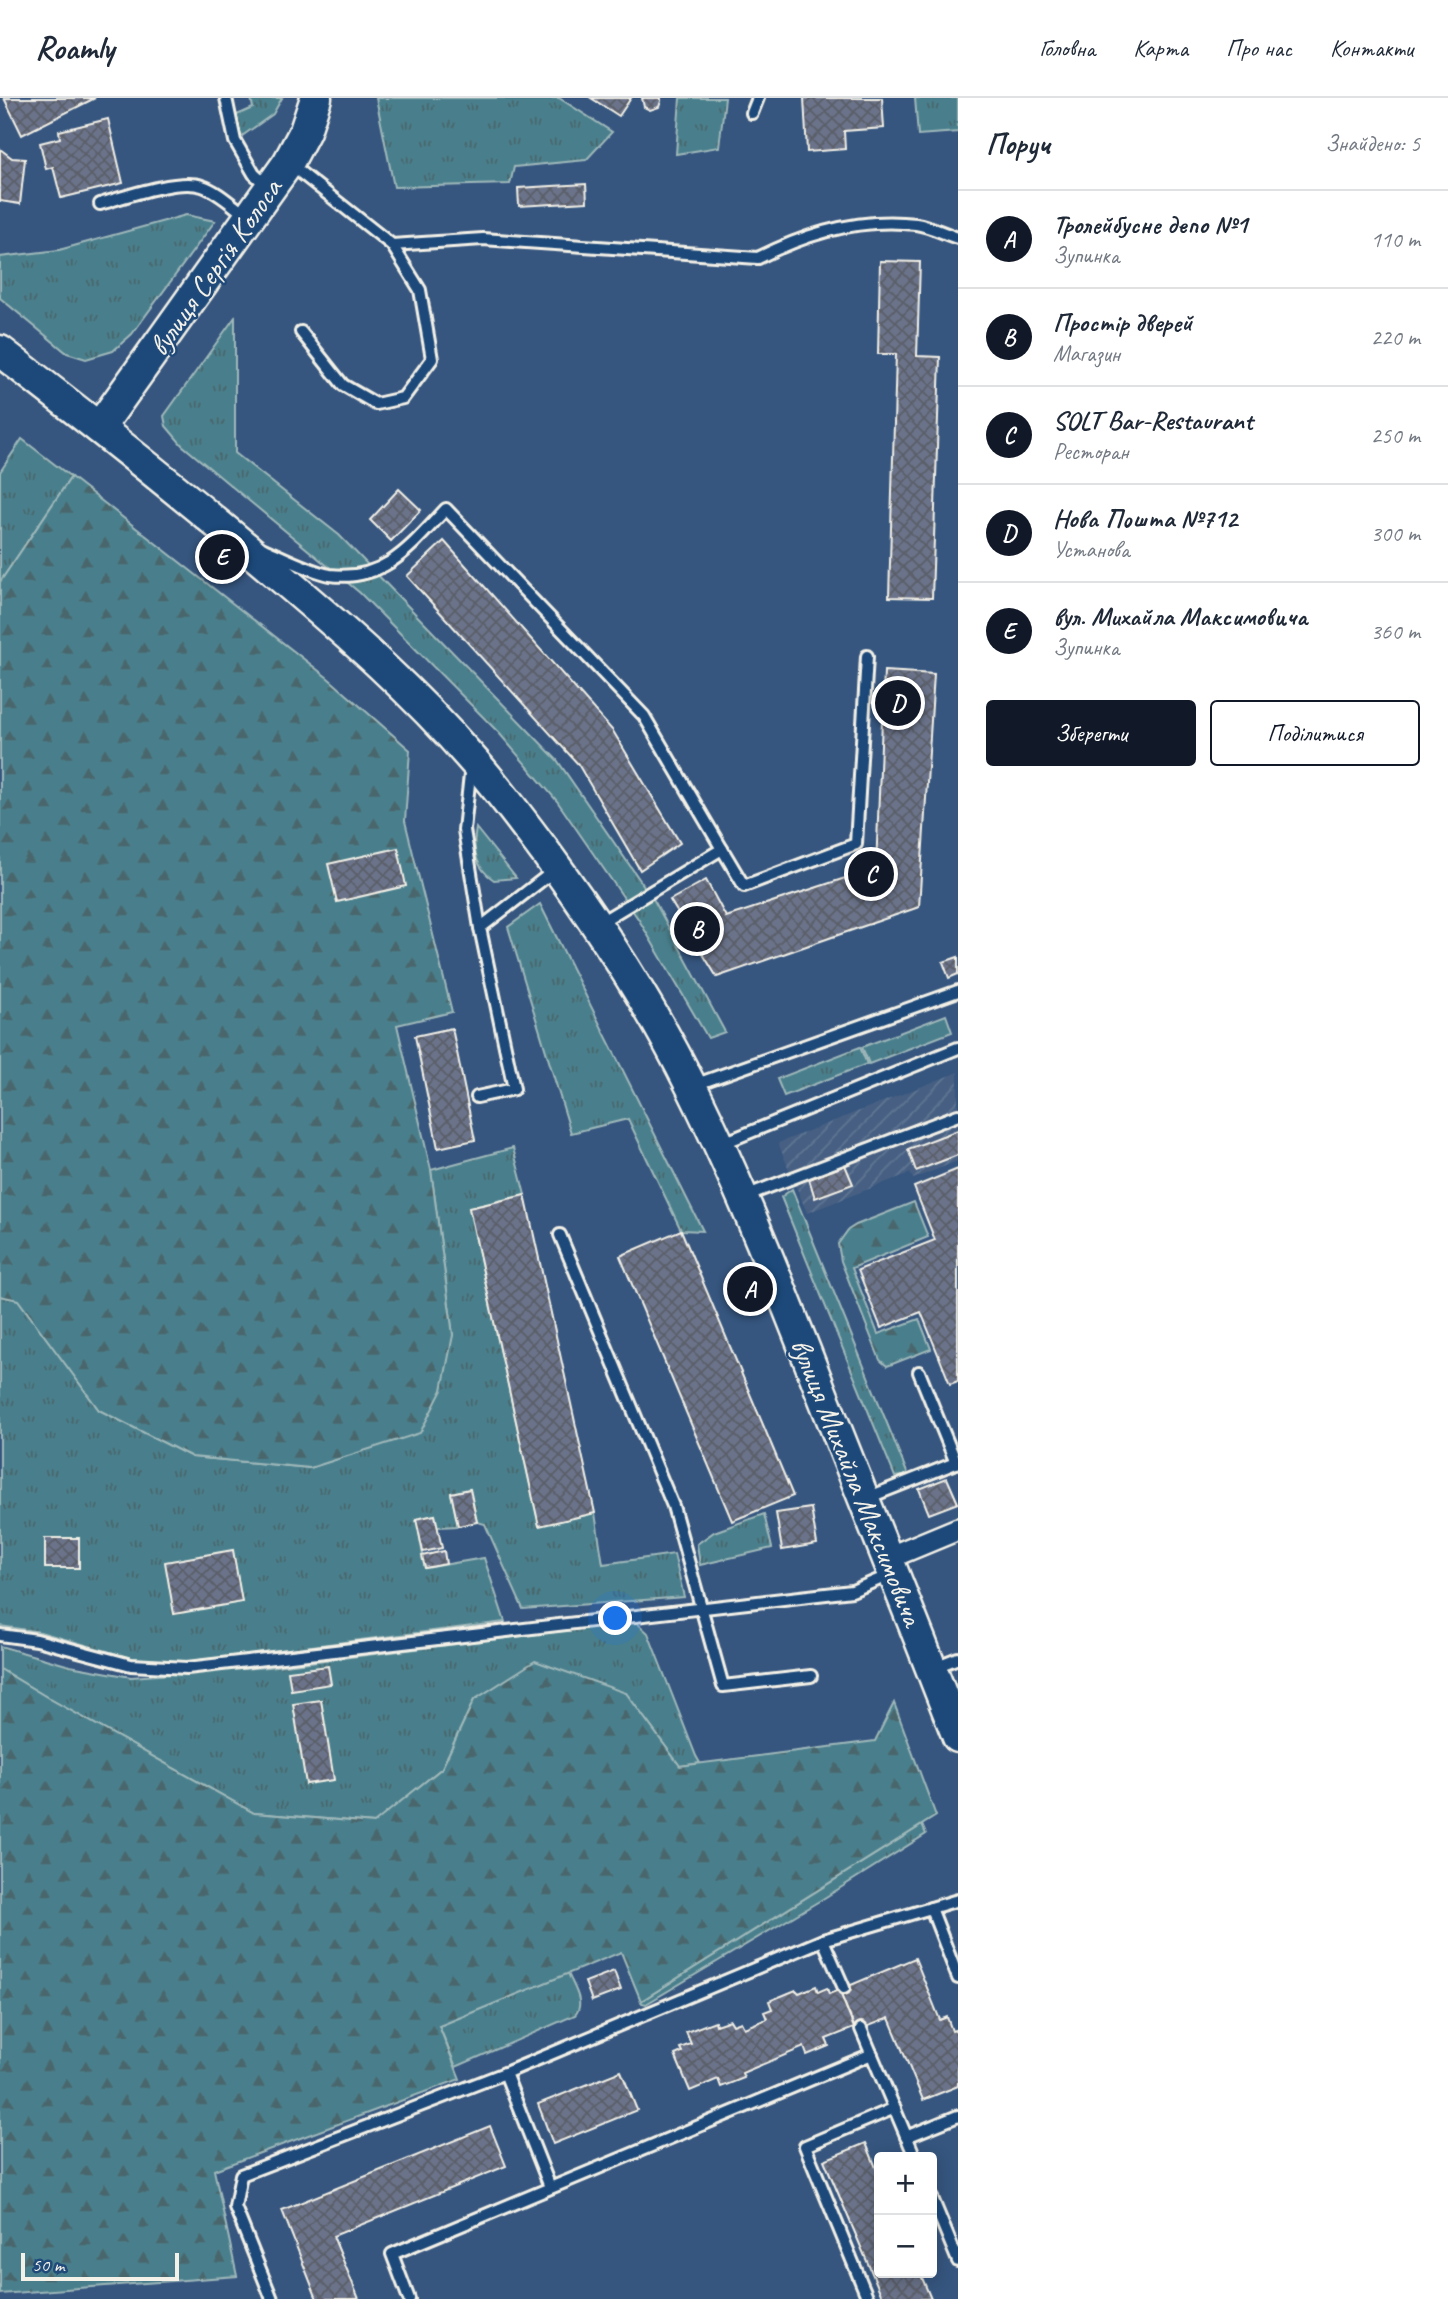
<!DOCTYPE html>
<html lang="uk">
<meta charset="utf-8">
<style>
:root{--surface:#fff;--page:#f6f6f7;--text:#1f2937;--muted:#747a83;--line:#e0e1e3;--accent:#111827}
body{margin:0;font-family:Caveat,sans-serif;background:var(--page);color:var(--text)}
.controls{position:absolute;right:21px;bottom:21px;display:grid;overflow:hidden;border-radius:7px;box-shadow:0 4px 18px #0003}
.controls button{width:63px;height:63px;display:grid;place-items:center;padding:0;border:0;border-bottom:2px solid var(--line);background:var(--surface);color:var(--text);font:35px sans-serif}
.scale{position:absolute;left:21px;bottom:18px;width:158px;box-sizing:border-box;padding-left:7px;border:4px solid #f4f1e8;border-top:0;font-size:19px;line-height:24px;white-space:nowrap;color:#f4f1e8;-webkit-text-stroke:5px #1f4a7a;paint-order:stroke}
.you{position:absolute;left:616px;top:1521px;width:24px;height:24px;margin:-18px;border:5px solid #fff;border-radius:50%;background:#1a73e8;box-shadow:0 0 0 10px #1a73e833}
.badge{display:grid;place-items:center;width:46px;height:46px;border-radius:50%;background:var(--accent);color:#fff;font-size:23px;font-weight:700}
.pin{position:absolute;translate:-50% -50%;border:4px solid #fff;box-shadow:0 2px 7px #0006}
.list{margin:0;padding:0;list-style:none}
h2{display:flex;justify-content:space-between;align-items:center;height:91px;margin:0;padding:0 28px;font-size:30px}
h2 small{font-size:23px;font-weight:400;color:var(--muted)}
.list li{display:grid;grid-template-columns:46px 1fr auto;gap:21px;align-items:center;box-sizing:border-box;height:98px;padding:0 28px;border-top:2px solid var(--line)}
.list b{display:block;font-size:26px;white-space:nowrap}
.list p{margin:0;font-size:23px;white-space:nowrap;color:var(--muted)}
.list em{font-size:23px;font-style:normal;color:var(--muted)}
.actions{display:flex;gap:14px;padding:21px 28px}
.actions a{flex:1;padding:16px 0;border:2px solid var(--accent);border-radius:7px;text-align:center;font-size:24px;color:var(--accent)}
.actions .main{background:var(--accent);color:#fff}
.map{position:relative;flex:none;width:958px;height:2201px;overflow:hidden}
header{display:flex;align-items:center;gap:42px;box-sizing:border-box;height:98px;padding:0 35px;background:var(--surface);border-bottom:2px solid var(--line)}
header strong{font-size:33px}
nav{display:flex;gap:38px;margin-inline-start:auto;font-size:24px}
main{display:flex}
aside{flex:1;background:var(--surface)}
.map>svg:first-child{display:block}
.industrial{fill:url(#industrial-furrows)}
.grass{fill:url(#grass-tufts);stroke:#9fb8ba;stroke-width:2}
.forest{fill:url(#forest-firs);stroke:#9fb8ba;stroke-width:2}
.building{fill:url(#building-cross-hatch);stroke:#f4f1e8;stroke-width:2}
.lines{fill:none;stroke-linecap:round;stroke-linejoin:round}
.lane-casing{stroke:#f4f1e8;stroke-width:16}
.street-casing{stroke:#f4f1e8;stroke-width:26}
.secondary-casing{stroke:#f4f1e8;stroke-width:35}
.lane{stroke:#1f4a7a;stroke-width:10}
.street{stroke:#1f4a7a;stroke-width:21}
.secondary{stroke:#1f4a7a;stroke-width:30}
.labels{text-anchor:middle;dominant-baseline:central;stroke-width:5;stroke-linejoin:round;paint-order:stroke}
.street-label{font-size:30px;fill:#f4f1e8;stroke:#1f4a7a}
</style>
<header>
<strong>Roamly</strong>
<nav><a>Головна</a><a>Карта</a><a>Про нас</a><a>Контакти</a></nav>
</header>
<main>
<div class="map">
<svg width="958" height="2201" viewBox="0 0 958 2201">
<defs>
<pattern id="industrial-furrows" width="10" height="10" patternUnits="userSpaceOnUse" patternTransform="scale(1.75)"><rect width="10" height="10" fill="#465f82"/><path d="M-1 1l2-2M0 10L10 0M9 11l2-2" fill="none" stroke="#617694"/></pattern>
<pattern id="grass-tufts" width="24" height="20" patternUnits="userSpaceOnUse" patternTransform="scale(1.75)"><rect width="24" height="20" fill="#4a7f8c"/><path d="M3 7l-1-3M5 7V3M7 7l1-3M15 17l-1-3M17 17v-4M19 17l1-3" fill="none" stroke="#4a666c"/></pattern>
<pattern id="forest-firs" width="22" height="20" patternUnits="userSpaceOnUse" patternTransform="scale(1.75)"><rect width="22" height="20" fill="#4a7f8c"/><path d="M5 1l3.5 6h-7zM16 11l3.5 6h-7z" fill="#4a666c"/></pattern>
<pattern id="building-cross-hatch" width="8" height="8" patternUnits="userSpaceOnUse" patternTransform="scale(1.75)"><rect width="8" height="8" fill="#6a738a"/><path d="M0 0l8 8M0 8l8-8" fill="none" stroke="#5a5e68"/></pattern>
</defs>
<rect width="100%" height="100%" fill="#36567f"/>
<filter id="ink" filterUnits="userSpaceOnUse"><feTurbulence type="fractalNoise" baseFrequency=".0143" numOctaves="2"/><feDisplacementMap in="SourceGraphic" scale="14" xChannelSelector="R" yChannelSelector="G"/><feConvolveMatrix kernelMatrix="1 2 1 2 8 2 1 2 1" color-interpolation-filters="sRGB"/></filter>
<g filter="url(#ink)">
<polygon class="industrial" points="958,974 958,1063 913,1081 910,1075 807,1115 778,1045"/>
<g class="grass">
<polygon points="251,0 282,0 273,16 235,43 230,20 253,10"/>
<polygon points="376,0 559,0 612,34 586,62 514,69 510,86 394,89"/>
<polygon points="680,0 725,0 719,49 676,56"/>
<polygon points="915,0 958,0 958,34 918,37"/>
<polygon points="186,117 215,123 132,236 113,253 86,261 67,255 0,200 0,159 59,152"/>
<polygon points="235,219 235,355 339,437 557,662 655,804 725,934 708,940 639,822 557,703 499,635 360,495 182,347 166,328 164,318"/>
<polygon points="22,341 71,379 0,484 0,374"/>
<path d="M476,730L516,780L494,782C475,770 472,751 476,730Z"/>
<polygon points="540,806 703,1133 681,1132 628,1021 571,1035 508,829"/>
<polygon points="946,917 952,934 869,966 862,949"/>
<polygon points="860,949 867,966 784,998 777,981"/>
<polygon points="513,1050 525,1097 469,1110 539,1427 595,1415 603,1466 674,1456 684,1499 523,1511 485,1426 477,1424 469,1391 451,1395 458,1428 438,1429 435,1417 417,1421 425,1470 484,1460 505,1524 183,1564 131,1560 40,1534 0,1528 0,1198 18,1201 99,1312 192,1359 310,1370 420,1334 453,1237 431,1072"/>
<polygon points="792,1091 908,1377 895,1379 781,1099"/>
<polygon points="764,1416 772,1450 700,1467 697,1446 714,1434"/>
<polygon points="636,1524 648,1535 696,1658 700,1665 680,1668 626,1595 474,1602 442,1670 375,1725 254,1715 50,1601 0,1571 0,1548 70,1568 131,1579 268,1569"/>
<polygon points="922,1727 926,1736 821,1802 646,1906 642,1905 641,1903"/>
<path d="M568,1875C573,1888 586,1905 575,1917L456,1969L439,1928Z"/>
</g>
<g class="forest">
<polygon points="71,379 328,580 410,652 405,723 452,914 397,927 431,1072 453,1237 442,1292 420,1335 310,1370 192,1359 99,1312 18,1202 0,1198 0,484"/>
<polygon points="914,1104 928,1139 852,1170 878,1236 919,1221 931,1251 887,1268 880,1262 841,1163 838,1146 848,1132 856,1127"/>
<polygon points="535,1563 626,1595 680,1668 875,1643 894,1605 936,1718 641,1903 621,1854 439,1928 460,1981 214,2072 237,2178 0,2196 0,1571 50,1601 254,1715 374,1725 442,1670 474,1602"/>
</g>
<g class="building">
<polygon points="4,0 95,0 22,37"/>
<polygon points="591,0 631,0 619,18"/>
<polygon points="642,0 661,0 661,3 659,9 650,12 644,9"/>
<polygon points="804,0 882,0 884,30 844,33 845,51 807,54"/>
<polygon points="108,21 123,85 61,100 53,69 46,71 40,45 60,40 59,33"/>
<polygon points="0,51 12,60 25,61 20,106 0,103"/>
<polygon points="586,86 587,104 519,108 518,90"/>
<polygon points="880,163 920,164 917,258 940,259 932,500 889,499 896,256 878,256"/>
<polygon points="399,391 421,412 391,443 370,422"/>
<polygon points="444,443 613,633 680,745 640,772 578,666 407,478"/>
<polygon points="884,573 934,576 919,809 717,879 670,802 706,782 726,819 876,770"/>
<polygon points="398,750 406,788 337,804 328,766"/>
<polygon points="958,859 958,876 949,880 943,864"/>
<polygon points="452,930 475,1042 438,1050 415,938"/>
<polygon points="958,1032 958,1057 916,1073 908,1051"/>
<polygon points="845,1067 853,1086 815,1100 809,1081"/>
<polygon points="958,1071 958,1283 950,1286 921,1214 881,1230 858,1172 935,1142 914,1089"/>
<polygon points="525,1097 595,1415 539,1428 469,1110"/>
<polygon points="681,1132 793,1398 732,1423 620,1158"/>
<polygon points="947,1380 958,1405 929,1416 919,1391"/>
<polygon points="470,1391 477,1424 458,1428 451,1395"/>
<polygon points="811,1410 817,1446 782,1452 776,1415"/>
<polygon points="435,1417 442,1450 423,1454 416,1421"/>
<rect x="45" y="1440" width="34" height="30"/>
<polygon points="233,1452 242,1504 174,1516 165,1464"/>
<polygon points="444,1453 446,1466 425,1470 422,1458"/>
<polygon points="328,1568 331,1586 291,1592 288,1573"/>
<polygon points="321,1602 334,1682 306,1686 293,1606"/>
<polygon points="915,1860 940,1922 947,1919 952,1933 958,1931 958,1988 923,2002 889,1920 856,1933 839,1892"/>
<polygon points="614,1873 621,1892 592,1903 585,1884"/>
<polygon points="816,1888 818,1894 827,1890 829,1896 839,1892 854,1930 826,1941 829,1948 807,1957 804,1949 742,1975 744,1980 721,1989 718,1981 690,1993 675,1957 682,1954 680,1950 691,1946 686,1934 715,1923 716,1927 730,1922 733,1927 741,1924 744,1930 767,1921 764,1914 772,1911 769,1903 796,1892 799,1895"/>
<polygon points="621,1973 637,2012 553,2046 538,2006"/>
<polygon points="490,2028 506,2068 333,2138 359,2201 317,2201 282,2112"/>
<polygon points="866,2045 879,2077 879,2175 920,2175 931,2201 883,2201 824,2062"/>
</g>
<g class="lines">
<g class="lane-casing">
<g id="lane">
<polyline points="226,0 235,43 254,76 268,89"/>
<polyline points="752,15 758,0"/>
<polyline points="291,67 392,147 420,192 432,261 403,300 376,306 343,287 301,234"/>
<path d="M100,106C124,99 178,80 202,88C218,93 233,108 247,118"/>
<path d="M392,147L483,141L758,160C807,135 860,119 916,126C930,128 945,136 958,140"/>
<path d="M264,451C282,459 312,474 330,477C385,484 412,447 446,411L644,618L722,751L599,825"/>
<polyline points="471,667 464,732 480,830"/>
<polyline points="722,751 744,788 856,746 867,558"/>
<polyline points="694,987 958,893"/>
<polyline points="477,999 514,991 480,830 555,772"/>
<polyline points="721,1046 958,950"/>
<polyline points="745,1098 958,1017"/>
<polyline points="560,1137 673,1408 723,1588 811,1578"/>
<polyline points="919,1274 956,1365"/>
<polyline points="867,1400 958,1364"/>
<polyline points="0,1537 37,1542 131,1567 187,1570 852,1493 892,1476"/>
<polyline points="935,1569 958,1560"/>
<polyline points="931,1810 958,1880"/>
<polyline points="823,1842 844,1890"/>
<polyline points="861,1931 915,2059"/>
<polyline points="505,1975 550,2089"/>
<polyline points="906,2039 958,2018"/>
<polyline points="932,2100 958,2163"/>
<polyline points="272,2201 235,2109 241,2077 505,1975 823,1842 958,1802"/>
<polyline points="409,2201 392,2156 872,1956"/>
<polyline points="868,2201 805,2048 895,2010"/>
</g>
</g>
<g class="street-casing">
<polyline id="street" points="888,1460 958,1431"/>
</g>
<g class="secondary-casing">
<g id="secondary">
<path d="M0,253C96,327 191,402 283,481C349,537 414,594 471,660C498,690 522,723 546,755C601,830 651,907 692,990C742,1091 783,1196 824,1301C869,1413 914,1526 958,1639"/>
<polyline points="99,330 288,65 305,33 316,0"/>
</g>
</g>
<use href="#lane" class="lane"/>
<use href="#street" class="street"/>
<use href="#secondary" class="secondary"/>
</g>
</g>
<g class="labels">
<g class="street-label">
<text transform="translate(215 169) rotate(-55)">вулиця Сергія Колоса</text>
<text transform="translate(857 1384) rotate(68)">вулиця Михайла Максимовича</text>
</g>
</g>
</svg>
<div class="controls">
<button>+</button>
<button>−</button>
</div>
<div class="scale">50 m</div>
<div class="you"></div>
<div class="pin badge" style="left:750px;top:1191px">A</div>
<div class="pin badge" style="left:697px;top:831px">B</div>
<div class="pin badge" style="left:871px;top:776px">C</div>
<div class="pin badge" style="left:898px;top:605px">D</div>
<div class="pin badge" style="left:222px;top:459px">E</div>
</div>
<aside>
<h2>Поруч<small>Знайдено: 5</small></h2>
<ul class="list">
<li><span class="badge">A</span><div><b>Тролейбусне депо №1</b><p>Зупинка</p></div><em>110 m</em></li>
<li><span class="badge">B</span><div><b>Простір дверей</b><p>Магазин</p></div><em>220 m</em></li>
<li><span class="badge">C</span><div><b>SOLT Bar-Restaurant</b><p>Ресторан</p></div><em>250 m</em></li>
<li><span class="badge">D</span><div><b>Нова Пошта №712</b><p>Установа</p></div><em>300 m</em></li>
<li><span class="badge">E</span><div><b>вул. Михайла Максимовича</b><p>Зупинка</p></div><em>360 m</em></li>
</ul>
<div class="actions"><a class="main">Зберегти</a><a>Поділитися</a></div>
</aside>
</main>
